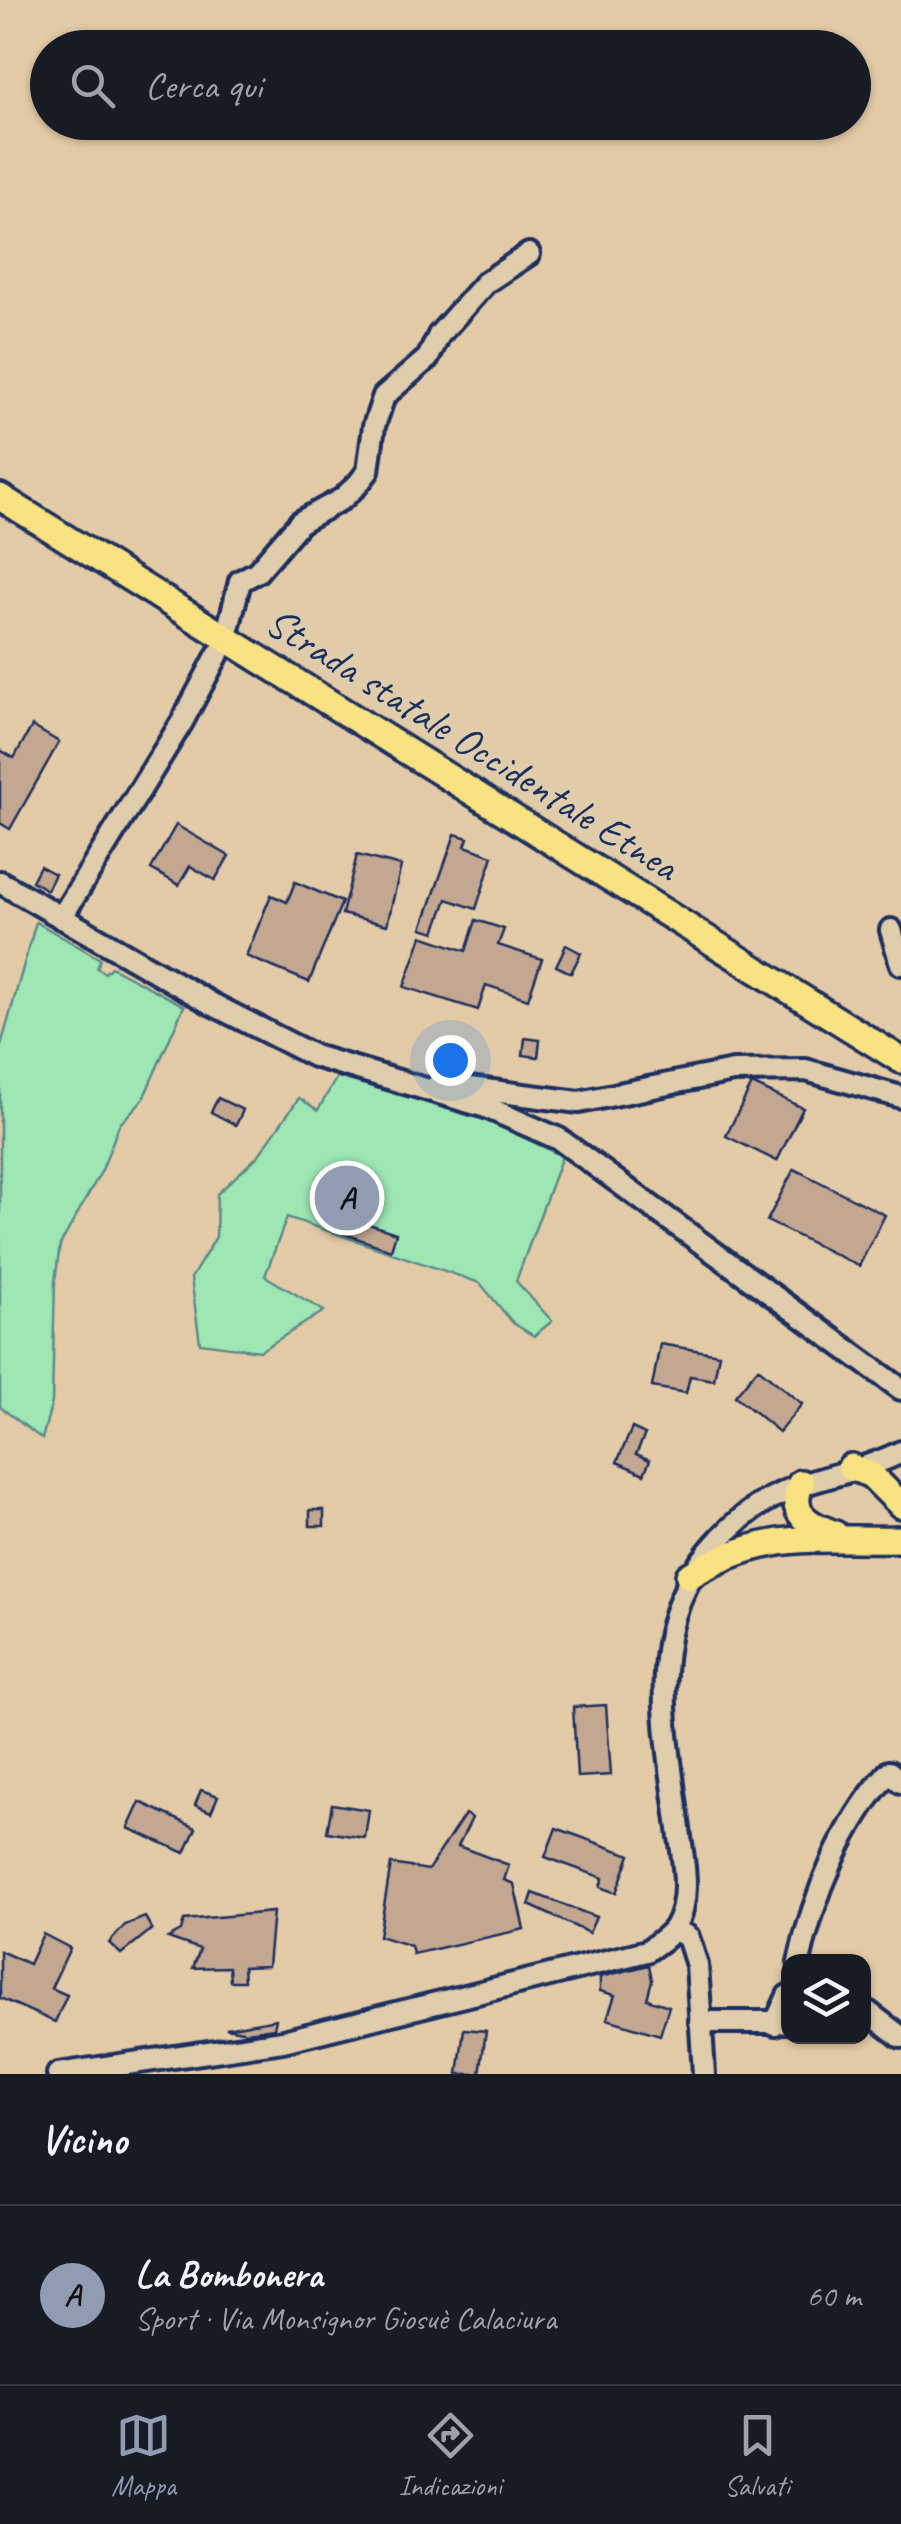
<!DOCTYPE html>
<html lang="it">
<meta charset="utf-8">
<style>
:root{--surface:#171b24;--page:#242831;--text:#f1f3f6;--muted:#9ea1a6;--line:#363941;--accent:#919bb2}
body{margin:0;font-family:Caveat,sans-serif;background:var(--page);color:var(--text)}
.controls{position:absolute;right:30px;bottom:30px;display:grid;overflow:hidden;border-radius:20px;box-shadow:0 2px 8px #0004}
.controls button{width:90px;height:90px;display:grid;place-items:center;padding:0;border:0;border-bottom:2px solid var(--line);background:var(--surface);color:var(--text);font:50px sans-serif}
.you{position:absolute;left:450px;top:1060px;width:35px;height:35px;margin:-25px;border:8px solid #fff;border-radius:50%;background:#1a73e8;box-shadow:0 0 0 15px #1a73e833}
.badge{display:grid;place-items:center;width:65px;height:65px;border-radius:50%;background:var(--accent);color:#111;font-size:32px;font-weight:700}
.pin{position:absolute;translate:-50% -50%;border:5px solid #fff;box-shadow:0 2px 10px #0006}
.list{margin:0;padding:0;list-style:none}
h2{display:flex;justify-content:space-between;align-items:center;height:130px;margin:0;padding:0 40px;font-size:42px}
h2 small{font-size:32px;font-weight:400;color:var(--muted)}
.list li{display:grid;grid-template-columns:65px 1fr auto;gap:30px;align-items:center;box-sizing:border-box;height:180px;padding:0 40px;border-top:2px solid var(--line)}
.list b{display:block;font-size:38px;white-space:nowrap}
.list p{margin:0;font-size:32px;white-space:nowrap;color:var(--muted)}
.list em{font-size:32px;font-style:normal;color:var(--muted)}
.icon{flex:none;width:55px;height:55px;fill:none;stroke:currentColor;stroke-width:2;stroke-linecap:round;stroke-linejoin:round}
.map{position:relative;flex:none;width:901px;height:2074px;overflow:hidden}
.search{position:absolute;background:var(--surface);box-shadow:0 2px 8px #0004;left:30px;right:30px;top:30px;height:110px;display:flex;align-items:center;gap:25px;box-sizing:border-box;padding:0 35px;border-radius:55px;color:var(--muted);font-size:38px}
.sheet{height:310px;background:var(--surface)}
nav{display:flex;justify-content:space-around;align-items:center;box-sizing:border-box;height:140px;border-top:2px solid var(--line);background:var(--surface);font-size:28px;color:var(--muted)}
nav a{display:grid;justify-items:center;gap:5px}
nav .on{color:var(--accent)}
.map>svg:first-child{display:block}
.green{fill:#9ee7b5;stroke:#5c8b8a;stroke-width:2.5}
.building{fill:#c4a791;stroke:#1b2f5e;stroke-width:2.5}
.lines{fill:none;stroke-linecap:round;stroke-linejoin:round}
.minor-casing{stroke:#1b2f5e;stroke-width:28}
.major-casing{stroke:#1b2f5e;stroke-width:32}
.minor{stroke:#dfcdab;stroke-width:20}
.major{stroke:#f8e281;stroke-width:25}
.labels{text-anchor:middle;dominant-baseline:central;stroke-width:10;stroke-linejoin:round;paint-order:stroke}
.street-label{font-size:42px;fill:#1b2f5e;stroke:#dfcdab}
</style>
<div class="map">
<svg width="901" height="2074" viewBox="0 0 901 2074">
<rect width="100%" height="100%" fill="#e4cba7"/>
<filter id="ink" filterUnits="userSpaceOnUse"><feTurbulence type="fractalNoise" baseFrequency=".01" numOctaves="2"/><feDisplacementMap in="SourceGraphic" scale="20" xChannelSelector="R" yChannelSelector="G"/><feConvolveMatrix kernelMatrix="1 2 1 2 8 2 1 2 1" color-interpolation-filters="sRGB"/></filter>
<g filter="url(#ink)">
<g class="green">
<polygon points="36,922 100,959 97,968 105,973 111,967 184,1006 143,1099 119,1125 102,1170 60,1245 55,1281 52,1402 42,1439 0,1407 0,1049"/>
<polygon points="337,1077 479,1116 562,1156 516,1281 552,1321 534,1336 513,1323 480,1283 287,1217 265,1276 324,1311 260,1351 200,1343 191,1278 216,1237 217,1194 258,1156 299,1098 318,1110"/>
</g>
<g class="building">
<polygon points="32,726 59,742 10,829 0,823 0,750 14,758"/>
<polygon points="176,825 229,856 215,880 190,866 179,885 151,869"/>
<polygon points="455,834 468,838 465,846 493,856 476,909 447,899 435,932 422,928"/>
<polygon points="357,855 401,866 387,925 342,914"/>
<polygon points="40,866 55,874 47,890 32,881"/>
<polygon points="295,882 342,902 309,982 246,956 271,895 287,902"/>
<polygon points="476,920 504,929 498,945 542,959 528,999 486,985 478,1010 404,987 422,936 466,951"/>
<polygon points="566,945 581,953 571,973 556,966"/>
<polygon points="525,1038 540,1040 538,1057 523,1055"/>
<polygon points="752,1084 803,1108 777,1161 726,1136"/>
<polygon points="218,1098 243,1110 236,1125 211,1112"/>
<polygon points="794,1169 885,1215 859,1266 767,1221"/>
<polygon points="339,1214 396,1233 391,1250 333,1230"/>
<polygon points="660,1344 719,1354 714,1380 690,1376 686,1393 652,1387"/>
<polygon points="758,1368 802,1404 779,1432 735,1396"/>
<polygon points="632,1428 645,1434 636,1454 650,1460 644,1474 617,1462"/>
<rect x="310" y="1510" width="14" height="16"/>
<polygon points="606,1705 611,1775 577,1777 573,1707"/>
<polygon points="201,1790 218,1796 211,1812 195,1805"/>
<polygon points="140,1802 196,1828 185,1853 128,1828"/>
<polygon points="332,1804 369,1810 365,1838 327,1832"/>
<polygon points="465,1814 472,1818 458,1846 509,1865 504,1880 514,1884 524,1929 413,1954 411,1946 379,1936 391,1864 428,1870"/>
<polygon points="556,1828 630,1855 616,1893 600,1887 603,1878 545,1857"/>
<polygon points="533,1893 596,1917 589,1933 529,1905"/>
<polygon points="273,1912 268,1966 243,1967 244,1981 230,1981 229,1967 193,1968 200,1949 168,1938 181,1931 184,1920"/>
<polygon points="145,1917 152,1929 121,1954 109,1943 125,1925"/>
<polygon points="43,1934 70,1948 51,1988 67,1995 55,2022 0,1998 0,1951 29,1964"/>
<polygon points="649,1965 652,1980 647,1999 669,2006 660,2035 607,2019 615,1995 600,1991 600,1977"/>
<polygon points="276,2019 274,2028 247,2032 226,2028"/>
<polygon points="464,2029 486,2031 480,2074 458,2074"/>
</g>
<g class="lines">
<g class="minor-casing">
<g id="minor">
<polyline points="229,625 240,581 257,572 300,522 342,499 358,484 368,471 374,426 384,396 428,358 439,335 485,283 529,254"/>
<polyline points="0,882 212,1004 314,1056 486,1107 559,1139 901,1389"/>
<polyline points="61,918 182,722 218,654"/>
<polyline points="891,930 901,964"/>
<polyline points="438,1084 579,1102 733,1071 806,1070 901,1097"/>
<polyline points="674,1929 688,1937 697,1965 704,2074"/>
<path d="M799,1962C813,1896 844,1822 889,1772L901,1782"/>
<polyline points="864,2009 901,2037"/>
<polyline points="700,2022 788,2022"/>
<polyline points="775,2024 788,1996"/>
<path d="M58,2074L283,2041L647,1951C656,1944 669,1937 675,1927C691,1900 684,1865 680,1837C666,1721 636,1612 735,1524C788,1475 843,1481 901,1452"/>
</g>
</g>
<g class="major-casing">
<g id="major">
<polyline points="0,497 901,1060"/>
<polyline points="851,1467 871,1475 901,1505"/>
<path d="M801,1483C787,1514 809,1525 835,1534"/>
<path d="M689,1576C767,1529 814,1541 901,1539"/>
</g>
</g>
<use href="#minor" class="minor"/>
<use href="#major" class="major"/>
</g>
</g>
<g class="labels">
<g class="street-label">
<text transform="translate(472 744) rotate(32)">Strada statale Occidentale Etnea</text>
</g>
</g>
</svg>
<div class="controls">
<button><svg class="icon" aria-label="layers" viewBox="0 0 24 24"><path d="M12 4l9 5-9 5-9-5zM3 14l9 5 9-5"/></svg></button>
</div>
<div class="you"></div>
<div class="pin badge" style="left:347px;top:1198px">A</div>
<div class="search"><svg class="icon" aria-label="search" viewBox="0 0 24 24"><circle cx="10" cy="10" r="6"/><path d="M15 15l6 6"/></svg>Cerca qui</div>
</div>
<section class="sheet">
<h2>Vicino<small></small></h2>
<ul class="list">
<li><span class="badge">A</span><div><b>La Bombonera</b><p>Sport · Via Monsignor Giosuè Calaciura</p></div><em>60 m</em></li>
</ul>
</section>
<nav>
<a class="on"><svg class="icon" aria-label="map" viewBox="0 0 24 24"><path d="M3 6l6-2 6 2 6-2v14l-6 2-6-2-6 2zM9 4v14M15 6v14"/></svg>Mappa</a>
<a><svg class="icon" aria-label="directions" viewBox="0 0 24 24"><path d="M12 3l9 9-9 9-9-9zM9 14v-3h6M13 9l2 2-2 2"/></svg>Indicazioni</a>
<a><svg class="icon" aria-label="saved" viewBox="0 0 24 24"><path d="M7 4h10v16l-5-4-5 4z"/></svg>Salvati</a>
</nav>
